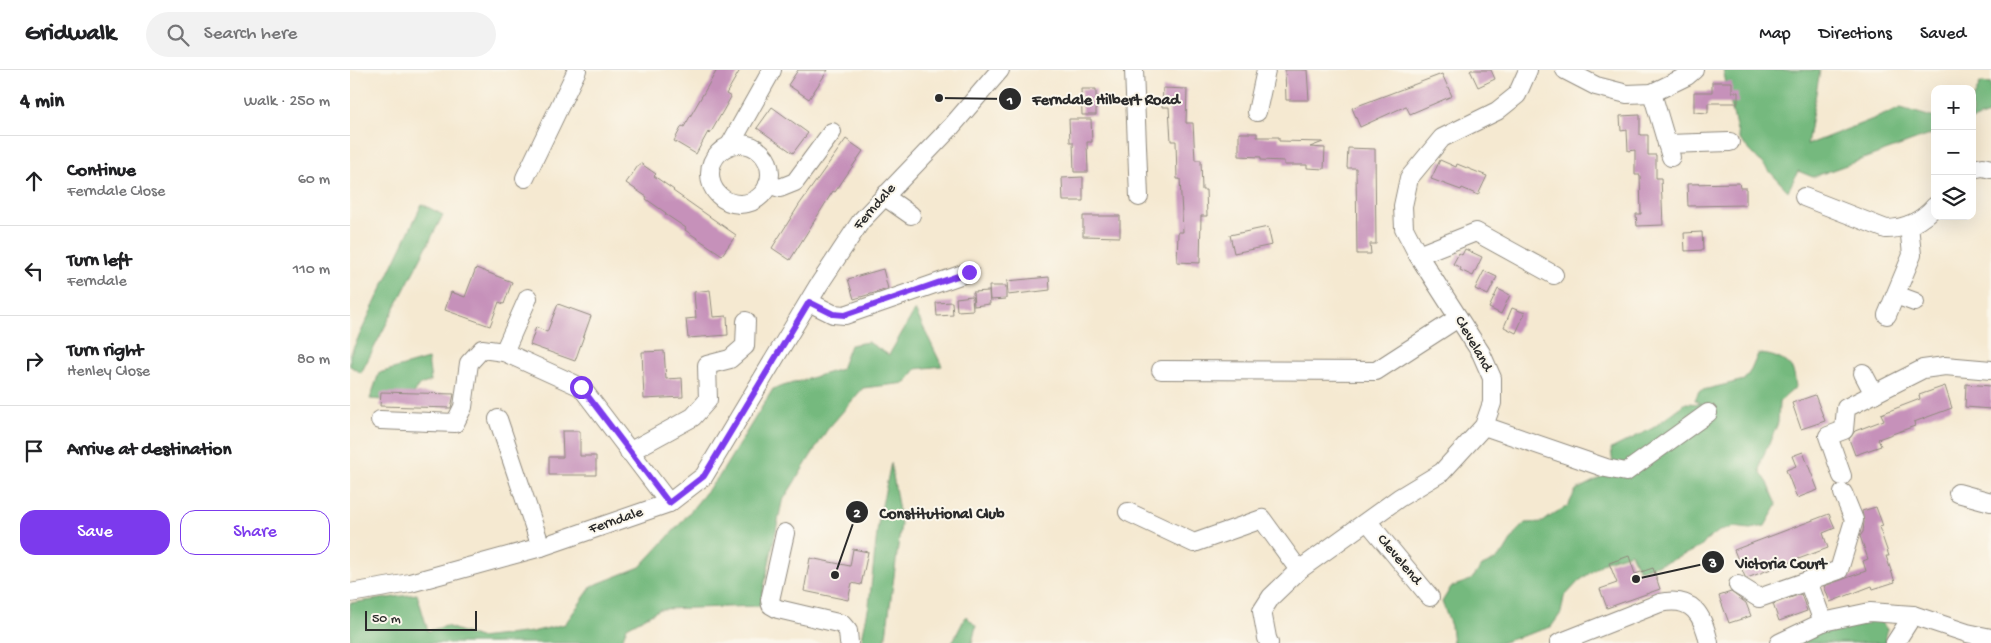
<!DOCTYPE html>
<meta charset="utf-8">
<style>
:root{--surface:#fff;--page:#f2f2f2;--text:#202124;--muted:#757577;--line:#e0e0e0;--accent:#7c3aed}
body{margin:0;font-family:"Gochi Hand",sans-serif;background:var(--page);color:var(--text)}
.controls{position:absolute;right:15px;top:15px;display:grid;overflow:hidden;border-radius:10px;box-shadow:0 5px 20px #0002}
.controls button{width:45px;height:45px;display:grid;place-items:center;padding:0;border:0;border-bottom:1px solid var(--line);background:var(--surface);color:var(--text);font:25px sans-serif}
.scale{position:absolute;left:15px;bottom:12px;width:112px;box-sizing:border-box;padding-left:5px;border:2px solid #2b2b2b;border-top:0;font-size:14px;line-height:18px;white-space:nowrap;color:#2b2b2b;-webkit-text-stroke:4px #fbf7ec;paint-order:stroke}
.stop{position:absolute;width:15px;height:15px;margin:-11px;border:4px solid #7c3aed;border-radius:50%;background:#fff}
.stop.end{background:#7c3aed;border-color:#fff;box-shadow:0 1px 5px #0008}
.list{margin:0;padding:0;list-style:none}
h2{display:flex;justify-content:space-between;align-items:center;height:65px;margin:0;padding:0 20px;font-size:21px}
h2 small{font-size:16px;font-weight:400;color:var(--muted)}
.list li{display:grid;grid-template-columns:32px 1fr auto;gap:15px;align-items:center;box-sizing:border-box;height:90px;padding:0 20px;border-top:1px solid var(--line)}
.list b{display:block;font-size:19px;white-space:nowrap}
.list p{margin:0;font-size:16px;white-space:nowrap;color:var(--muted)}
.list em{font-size:16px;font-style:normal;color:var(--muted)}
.actions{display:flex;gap:10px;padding:15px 20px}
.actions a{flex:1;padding:11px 0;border:1px solid var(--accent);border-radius:15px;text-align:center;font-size:18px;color:var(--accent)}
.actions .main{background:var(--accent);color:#fff}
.icon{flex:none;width:28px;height:28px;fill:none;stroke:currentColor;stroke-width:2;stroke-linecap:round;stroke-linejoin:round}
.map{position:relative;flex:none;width:1641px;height:573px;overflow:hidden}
header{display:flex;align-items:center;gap:30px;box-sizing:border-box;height:70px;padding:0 25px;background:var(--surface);border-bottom:1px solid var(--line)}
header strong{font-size:24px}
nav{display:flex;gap:28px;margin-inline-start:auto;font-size:18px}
.search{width:350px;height:45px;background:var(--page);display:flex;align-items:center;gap:12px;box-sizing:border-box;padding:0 18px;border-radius:28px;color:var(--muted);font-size:19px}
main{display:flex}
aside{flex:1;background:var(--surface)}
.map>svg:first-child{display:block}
.forest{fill:#74b97e;stroke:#507254}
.building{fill:#c691ba}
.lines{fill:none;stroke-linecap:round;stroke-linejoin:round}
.minor-casing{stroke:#908a7e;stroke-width:20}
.minor{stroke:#fff;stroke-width:18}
.route{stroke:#7c3aed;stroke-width:6}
.labels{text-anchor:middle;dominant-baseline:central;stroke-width:4;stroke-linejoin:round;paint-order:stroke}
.street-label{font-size:15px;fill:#2b2b2b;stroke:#fbf7ec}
.leader{fill:none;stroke:#2b2b2b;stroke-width:2}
.callout-dot{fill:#2b2b2b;stroke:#fbf7ec;stroke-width:2}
.mark-label{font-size:15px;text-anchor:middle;font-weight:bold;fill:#fff}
.callout-label{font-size:16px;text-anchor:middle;font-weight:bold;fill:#2b2b2b;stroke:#fbf7ec;stroke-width:4;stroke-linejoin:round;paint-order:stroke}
</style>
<header>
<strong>Gridwalk</strong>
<div class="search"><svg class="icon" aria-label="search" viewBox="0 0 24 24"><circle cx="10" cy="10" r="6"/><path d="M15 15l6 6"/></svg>Search here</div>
<nav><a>Map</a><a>Directions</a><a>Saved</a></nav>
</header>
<main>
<aside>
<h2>4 min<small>Walk · 250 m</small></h2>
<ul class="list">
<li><svg class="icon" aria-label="ahead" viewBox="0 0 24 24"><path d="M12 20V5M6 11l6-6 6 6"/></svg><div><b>Continue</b><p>Ferndale Close</p></div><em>60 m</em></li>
<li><svg class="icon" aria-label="left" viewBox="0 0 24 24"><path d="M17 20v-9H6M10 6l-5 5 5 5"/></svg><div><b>Turn left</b><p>Ferndale</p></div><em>110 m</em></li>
<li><svg class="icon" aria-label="right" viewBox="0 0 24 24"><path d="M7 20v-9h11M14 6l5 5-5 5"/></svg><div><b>Turn right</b><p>Henley Close</p></div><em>80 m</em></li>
<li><svg class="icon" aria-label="arrive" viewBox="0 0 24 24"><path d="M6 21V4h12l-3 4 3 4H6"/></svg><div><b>Arrive at destination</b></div></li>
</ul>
<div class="actions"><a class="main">Save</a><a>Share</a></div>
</aside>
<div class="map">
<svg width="1641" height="573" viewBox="0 0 1641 573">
<rect width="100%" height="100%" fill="#fbf7ec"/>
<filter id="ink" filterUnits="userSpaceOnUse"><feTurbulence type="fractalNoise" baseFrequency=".02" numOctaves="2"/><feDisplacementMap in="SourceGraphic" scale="10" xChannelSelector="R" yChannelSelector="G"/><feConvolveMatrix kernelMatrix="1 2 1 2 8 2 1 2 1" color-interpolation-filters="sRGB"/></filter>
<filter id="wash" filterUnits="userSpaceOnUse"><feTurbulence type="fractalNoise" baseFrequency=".0096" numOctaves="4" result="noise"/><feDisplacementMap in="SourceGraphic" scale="20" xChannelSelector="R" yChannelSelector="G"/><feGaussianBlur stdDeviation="1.12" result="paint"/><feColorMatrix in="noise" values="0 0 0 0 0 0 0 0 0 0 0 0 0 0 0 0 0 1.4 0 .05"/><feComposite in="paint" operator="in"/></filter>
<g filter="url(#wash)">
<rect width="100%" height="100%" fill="#f5e9d1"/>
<g class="forest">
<polygon points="1373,0 1470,0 1457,75 1551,38 1585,48 1585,63 1463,107 1448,101 1438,121 1389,69"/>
<polygon points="1630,13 1641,14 1641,43 1622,50 1622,33"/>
<polygon points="72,134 93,145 11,303 0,296 0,285"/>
<polygon points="565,240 592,296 566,299 556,313 513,318 477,360 432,432 410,536 310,539 277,557 271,573 12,573 0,571 0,533 67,524 78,561 96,556 129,568 182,562 215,554 242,516 290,497 330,454 370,405 423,319 491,299 500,275 518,272 539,285"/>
<path d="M1408,284C1420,284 1437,289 1443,301C1445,305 1445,312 1446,317L1429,332L1428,353L1411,391L1410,401L1418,413L1427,435L1415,456L1400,459L1384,457L1369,461L1356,471L1351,477L1320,491L1289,500L1281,483L1256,491L1229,511L1214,527L1211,543L1201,557L1150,573H1103L1101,556L1092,532L1101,517L1121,510L1132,496L1145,490L1154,482L1166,462L1175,453L1193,452L1205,443L1218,436L1226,420L1254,406L1263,395L1261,379L1303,358L1336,333L1352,334L1345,330L1349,321L1394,310L1401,300Z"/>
<polygon points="78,289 81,311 68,316 59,332 20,329 29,303"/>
<polygon points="541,393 551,454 535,573 511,573 519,535 528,454"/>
<polygon points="616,546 626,556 622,573 602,573"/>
<polygon points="1528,549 1537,559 1535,573 1437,573 1455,564"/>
</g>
<g id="blocks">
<g class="building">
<polygon points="367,0 390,0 376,24 381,27 360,64 358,62 346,84 324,71 332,56 334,57"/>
<polygon points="448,0 478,0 459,29 438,15"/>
<polygon points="935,0 957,0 959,30 936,30"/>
<polygon points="1120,0 1141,0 1145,9 1128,17"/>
<polygon points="1092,4 1102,26 1060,44 1056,36 1010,57 1002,38"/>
<polygon points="1362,12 1382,12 1382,22 1388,22 1388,33 1358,33 1358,43 1344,42 1344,22 1362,22"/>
<polygon points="813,18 837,19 836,53 843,53 845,90 851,90 852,120 856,120 857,146 851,146 850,193 827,192 828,162 833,162 830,109 827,109 826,71 821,71 819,37 812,37"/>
<polygon points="731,19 746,19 746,45 732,45"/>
<polygon points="422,37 458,63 443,83 407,58"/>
<polygon points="1290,45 1290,65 1298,65 1298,85 1306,85 1306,108 1311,108 1313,155 1287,156 1286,144 1291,144 1290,105 1285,105 1285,80 1278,81 1277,60 1271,61 1270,46"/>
<polygon points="719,49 741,49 742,72 737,72 738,102 724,102 723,72 720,72"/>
<polygon points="889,63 907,63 907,67 929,67 929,71 973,72 960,77 975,78 974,99 957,98 957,95 934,95 934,91 911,90 911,87 889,86"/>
<polygon points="496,69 513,81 485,122 483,121 440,190 422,178 449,135"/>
<polygon points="998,78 1025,79 1026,174 1020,174 1021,184 1007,184 1006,98 997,98"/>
<polygon points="1090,90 1106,97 1107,94 1137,106 1128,125 1112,118 1111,120 1081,109"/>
<polygon points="290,93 306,104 304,106 324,120 323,121 386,165 372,185 335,160 336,158 315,144 316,143 296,129 297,127 276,113"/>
<polygon points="733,107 733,131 713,131 712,108"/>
<polygon points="1389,113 1390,118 1396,118 1396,135 1338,136 1337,114"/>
<polygon points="733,146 770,146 770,167 733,166"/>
<polygon points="918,157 922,175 884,183 880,165"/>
<polygon points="1352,162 1353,180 1335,181 1334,163"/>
<polygon points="1115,179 1132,187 1123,206 1110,200 1111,198 1103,194 1109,183 1112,185"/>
<polygon points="126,198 162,212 154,234 149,232 140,256 95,240 101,222 115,227"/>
<polygon points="533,199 538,219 504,229 498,209"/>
<polygon points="1134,201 1147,207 1138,225 1125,219"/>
<polygon points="699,207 700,220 658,225 657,211"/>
<polygon points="639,216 656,216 656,229 640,230"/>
<polygon points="1148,219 1160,225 1151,244 1139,238"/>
<polygon points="360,220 363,247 377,246 378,265 338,268 336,249 346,248 344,222"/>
<polygon points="639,221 640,234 624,236 623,222"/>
<polygon points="622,226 623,240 607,241 606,228"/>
<polygon points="602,232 603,245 587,246 586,233"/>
<polygon points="208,234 241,246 225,291 180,275 186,257 197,262"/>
<polygon points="1162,238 1175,243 1166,263 1154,257"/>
<polygon points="314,281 316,309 332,308 333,327 294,329 292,282"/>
<polygon points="1616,314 1641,316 1641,339 1615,337"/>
<polygon points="1595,316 1602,338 1564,352 1565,356 1528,369 1531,376 1505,385 1499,369 1505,361 1534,350 1531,344 1570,329 1569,325"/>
<polygon points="31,322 104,324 101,338 30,336"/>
<polygon points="1465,325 1475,351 1451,359 1442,333"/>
<polygon points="212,361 230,361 230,386 246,386 246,405 199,405 199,387 213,387"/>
<polygon points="1453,382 1468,420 1447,428 1436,400 1446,396 1442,386"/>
<polygon points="1526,437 1533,456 1529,457 1539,486 1536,486 1545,512 1523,519 1522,516 1480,532 1474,516 1516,501 1513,491 1518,489 1510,466 1513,462 1514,452 1512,441"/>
<polygon points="1479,444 1485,458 1473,463 1478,478 1397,508 1395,507 1384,480"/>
<polygon points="503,479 518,482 511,515 502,513 498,530 454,521 460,488 500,496"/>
<polygon points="1279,486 1285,504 1303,498 1310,519 1257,538 1250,519 1267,513 1259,493"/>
<polygon points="1381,522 1396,533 1401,546 1379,553 1369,526"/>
<polygon points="1451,524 1457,541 1429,551 1423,534"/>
</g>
</g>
</g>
<g filter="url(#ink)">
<use href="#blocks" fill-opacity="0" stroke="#908a7e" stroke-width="1"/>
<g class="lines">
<g class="minor-casing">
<g id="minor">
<polyline points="784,0 789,127"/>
<polyline points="1215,0 1246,16 1277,24 1302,23 1337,6 1344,0"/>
<polyline points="1302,23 1321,87"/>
<polyline points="907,42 916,0"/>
<polyline points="1317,74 1380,72"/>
<circle cx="390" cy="104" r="30"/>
<polyline points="380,75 422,0"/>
<polyline points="1622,99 1633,97 1641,99"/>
<polyline points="175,108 227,0"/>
<polyline points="418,114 430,118 445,112 482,62"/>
<polyline points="536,124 541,131 561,145"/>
<path d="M1454,127L1536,159C1556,159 1572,151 1585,136"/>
<polyline points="1068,185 1126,162 1204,205"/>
<polyline points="1546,225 1565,232"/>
<polyline points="178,228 154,282 231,317 319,433"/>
<polyline points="459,232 483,244 495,245 619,202"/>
<polyline points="1537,245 1562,185 1559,155"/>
<polyline points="811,300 1026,301 1108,248"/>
<polyline points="1513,303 1524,324"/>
<polyline points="148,349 191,477"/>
<polyline points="30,350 105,353 113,337 119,293 132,279 154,282"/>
<polyline points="1134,356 1256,398 1276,402 1358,343"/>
<polyline points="279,382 343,347 358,330 357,295 380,289 395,276 396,251"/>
<polyline points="1492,406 1478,366 1494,360 1496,338 1573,299 1595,296 1641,300"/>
<polyline points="1608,423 1641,432"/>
<polyline points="778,442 844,473 912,449 949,500"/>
<polyline points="1018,452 1080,527"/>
<polyline points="435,463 420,530 421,535 428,539 492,554 498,561 499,573"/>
<polyline points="1458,511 1473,552"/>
<polyline points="1388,515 1409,528 1489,500 1504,450 1493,423"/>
<polyline points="0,523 60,513 191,477 319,433 354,406 468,216 511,151 601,57 650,0"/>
<polyline points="919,573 917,568 912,541 921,527 949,500 1049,428 1092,402 1134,356 1142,333 1142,308 1131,283 1068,185 1054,158 1053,136 1059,108 1092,68 1147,41 1167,25 1178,0"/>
<path d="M1209,573L1310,533C1343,526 1353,545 1359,573"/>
<polyline points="1429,573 1473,552 1520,542 1563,545 1617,563 1641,568"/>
<polyline points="1545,573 1563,545"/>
</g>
</g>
<use href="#minor" class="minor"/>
</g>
</g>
<g class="lines" filter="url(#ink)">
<polyline class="route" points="231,317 319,433 354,406 459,232 483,244 495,245 619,202"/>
</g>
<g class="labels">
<g class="street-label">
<text transform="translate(525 137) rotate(-49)">Ferndale</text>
<text transform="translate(1123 274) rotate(60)">Cleveland</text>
<text transform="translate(266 451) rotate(-19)">Ferndale</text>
<text transform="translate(1049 490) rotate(50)">Clevelend</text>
</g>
</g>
<path class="leader" d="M589 28L660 29M485 505L507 442M1286 509L1363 492"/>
<g class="callout-dot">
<circle cx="589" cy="28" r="5"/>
<circle cx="485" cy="505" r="5"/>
<circle cx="1286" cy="509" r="5"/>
<circle cx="660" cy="29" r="12"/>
<circle cx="507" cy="442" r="12"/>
<circle cx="1363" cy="492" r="12"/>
</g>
<g class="mark-label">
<text x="660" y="34">1</text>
<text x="507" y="447">2</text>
<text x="1363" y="497">3</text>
</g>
<g class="callout-label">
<text x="756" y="34">Ferndale Hilbert Road</text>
<text x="592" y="448">Constitutional Club</text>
<text x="1431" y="498">Victoria Court</text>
</g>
</svg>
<div class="controls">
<button>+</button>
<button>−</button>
<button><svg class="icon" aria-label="layers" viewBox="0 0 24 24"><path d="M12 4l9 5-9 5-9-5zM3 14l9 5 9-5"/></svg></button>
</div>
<div class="scale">50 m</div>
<div class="stop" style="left:231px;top:317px"></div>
<div class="stop end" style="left:619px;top:202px"></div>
</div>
</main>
